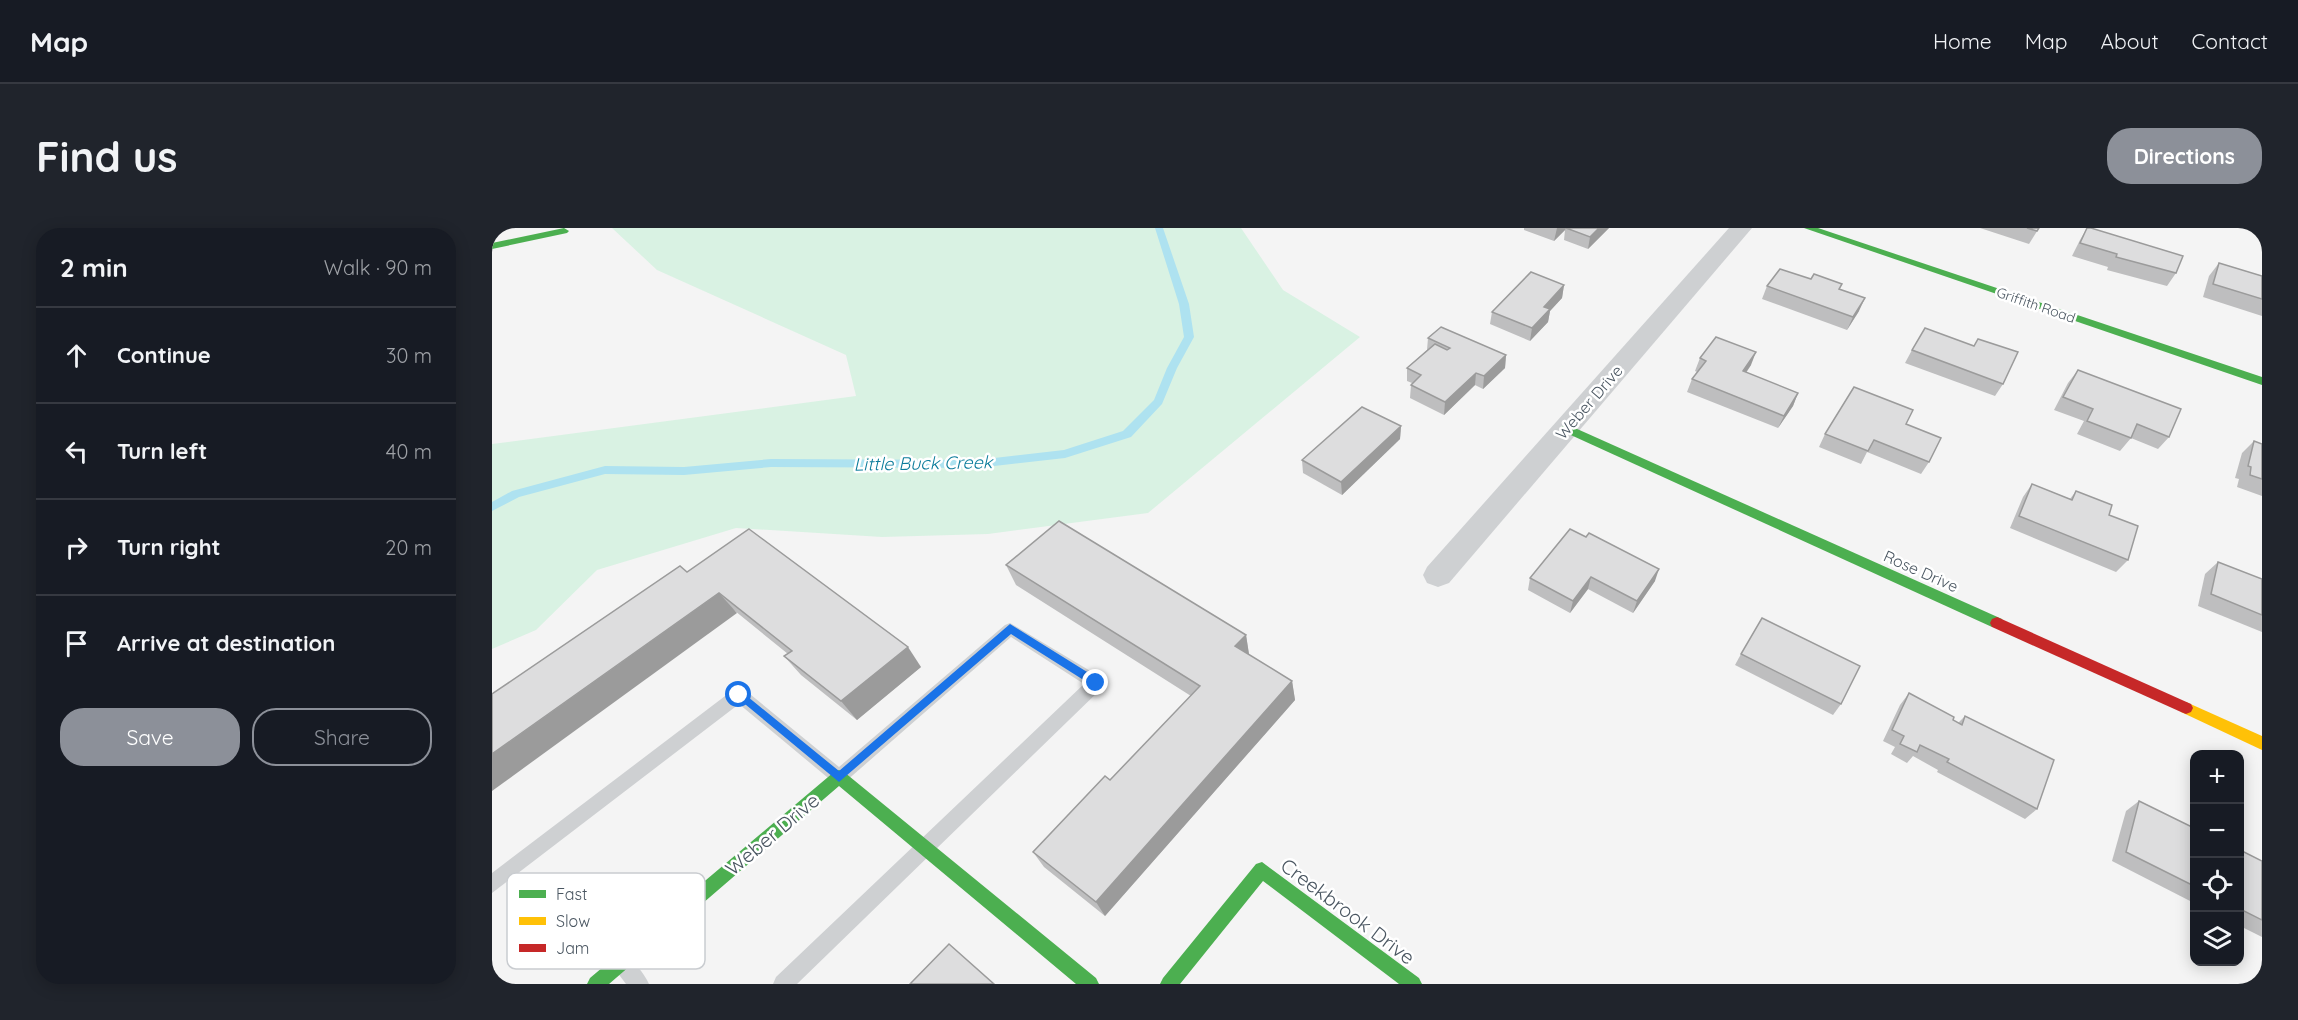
<!DOCTYPE html>
<meta charset="utf-8">
<style>
:root{--surface:#171b24;--page:#20242c;--text:#f1f3f6;--muted:#9ea1a6;--line:#363941;--accent:#8c9099}
body{margin:0;font-family:Quicksand,sans-serif;background:var(--page);color:var(--text)}
.controls{position:absolute;right:18px;bottom:18px;display:grid;overflow:hidden;border-radius:12px;box-shadow:0 3px 15px #0003}
.controls button{width:54px;height:54px;display:grid;place-items:center;padding:0;border:0;border-bottom:2px solid var(--line);background:var(--surface);color:var(--text);font:30px sans-serif}
.stop{position:absolute;width:18px;height:18px;margin:-14px;border:4px solid #1a73e8;border-radius:50%;background:#fff}
.stop.end{background:#1a73e8;border-color:#fff;box-shadow:0 2px 6px #0008}
.list{margin:0;padding:0;list-style:none}
h2{display:flex;justify-content:space-between;align-items:center;height:78px;margin:0;padding:0 24px;font-size:26px}
h2 small{font-size:20px;font-weight:400;color:var(--muted)}
.list li{display:grid;grid-template-columns:39px 1fr auto;gap:18px;align-items:center;box-sizing:border-box;height:96px;padding:0 24px;border-top:2px solid var(--line)}
.list b{display:block;font-size:22px;white-space:nowrap}
.list em{font-size:20px;font-style:normal;color:var(--muted)}
.actions{display:flex;gap:12px;padding:18px 24px}
.actions a{flex:1;padding:14px 0;border:2px solid var(--accent);border-radius:24px;text-align:center;font-size:21px;color:var(--accent)}
.actions .main{background:var(--accent);color:#fff}
.icon{flex:none;width:33px;height:33px;fill:none;stroke:currentColor;stroke-width:2;stroke-linecap:round;stroke-linejoin:round}
.map{position:relative;flex:none;width:1770px;height:756px;overflow:hidden;border-radius:24px}
header{display:flex;align-items:center;gap:36px;box-sizing:border-box;height:84px;padding:0 30px;background:var(--surface);border-bottom:2px solid var(--line)}
header strong{font-size:28px}
nav{display:flex;gap:33px;margin-inline-start:auto;font-size:21px}
.intro{display:flex;align-items:center;justify-content:space-between;box-sizing:border-box;height:144px;padding:0 36px}
h1{margin:0;font-size:42px}
.button{padding:15px 27px;border-radius:24px;background:var(--accent);color:#fff;font-size:21px;font-weight:700}
main{display:flex;gap:36px;padding:0 36px}
aside{flex:1;background:var(--surface);border-radius:24px;box-shadow:0 3px 15px #0003}
.map>svg:first-child{display:block}
.green{fill:#d9f2e3}
.lines{fill:none;stroke-linecap:round;stroke-linejoin:round}
.stream{fill:#aee2f0;fill-rule:evenodd}
.lane{fill:#ced0d2;fill-rule:evenodd}
.street{fill:#ced0d2;fill-rule:evenodd}
.fast{fill:#4caf50;fill-rule:evenodd}
.slow{fill:#ffc107;fill-rule:evenodd}
.jam{fill:#c62828;fill-rule:evenodd}
.wall{fill:#bebebf}
.shaded-wall{fill:#9b9b9b}
.building{fill:#ddddde;stroke:#9b9b9b;stroke-width:1.5}
.route{fill:#1a73e8}
.labels{text-anchor:middle;dominant-baseline:central;stroke-width:5;stroke-linejoin:round;paint-order:stroke}
.far-street-label{font-size:14px;fill:#4a5661;stroke:#fff}
.street-label{font-size:16px;fill:#4a5661;stroke:#fff}
.water-label{font-size:18px;font-style:italic;fill:#0c7c9b;stroke:#fff}
.near-street-label{font-size:20px;fill:#4a5661;stroke:#fff}
.key{fill:#fff;stroke:#c9ccd0;stroke-width:1.5}
.key-label{font-size:16px;fill:#4a5661}
</style>
<header>
<strong>Map</strong>
<nav><a>Home</a><a>Map</a><a>About</a><a>Contact</a></nav>
</header>
<div class="intro"><h1>Find us</h1><a class="button">Directions</a></div>
<main>
<aside>
<h2>2 min<small>Walk · 90 m</small></h2>
<ul class="list">
<li><svg class="icon" aria-label="ahead" viewBox="0 0 24 24"><path d="M12 20V5M6 11l6-6 6 6"/></svg><div><b>Continue</b></div><em>30 m</em></li>
<li><svg class="icon" aria-label="left" viewBox="0 0 24 24"><path d="M17 20v-9H6M10 6l-5 5 5 5"/></svg><div><b>Turn left</b></div><em>40 m</em></li>
<li><svg class="icon" aria-label="right" viewBox="0 0 24 24"><path d="M7 20v-9h11M14 6l5 5-5 5"/></svg><div><b>Turn right</b></div><em>20 m</em></li>
<li><svg class="icon" aria-label="arrive" viewBox="0 0 24 24"><path d="M6 21V4h12l-3 4 3 4H6"/></svg><div><b>Arrive at destination</b></div></li>
</ul>
<div class="actions"><a class="main">Save</a><a>Share</a></div>
</aside>
<div class="map">
<svg width="1770" height="756" viewBox="0 0 1770 756">
<rect width="100%" height="100%" fill="#f4f4f4"/>
<polygon class="green" points="120,0 749,0 791,62 868,109 656,285 496,306 390,309 244,300 105,342 44,402 0,421 0,216 364,168 354,127 165,42"/>
<g class="lines">
<polygon class="stream" points="663,0 671,0 697,76 702,109 685,140 670,176 639,209 573,230 485,240 279,239 192,247 113,246 27,269 0,283 0,274 20,263 113,238 192,239 279,231 485,232 572,222 631,203 662,172 675,140 692,109 687,76"/>
<g class="lane">
<polygon points="518,395 610,450 612,455 610,460 305,756 281,756 284,749 592,456 519,409 353,554 347,557 341,554 247,476 0,665 0,645 241,462 247,460 253,462 347,539 513,397"/>
<path d="M129,726C141,731 152,745 157,756H134L119,736L122,729Z"/>
</g>
<polygon class="street" points="1237,0 1260,0 957,355 946,359 935,355 931,347 935,339"/>
<g class="fast">
<polygon points="72,0 77,3 75,5 0,21 0,15"/>
<polygon points="1312,0 1326,0 1770,149 1770,157"/>
<polygon points="1074,196 1510,391 1512,395 1510,399 1500,399 1070,203 1068,200"/>
<polygon points="347,542 352,544 604,750 607,756 584,756 347,558 117,756 95,756 98,750 342,544"/>
<polygon points="770,634 927,750 930,756 907,756 771,653 688,756 668,756 671,750 764,636"/>
</g>
<polygon class="slow" points="1694,474 1770,508 1770,522 1689,484 1687,480 1689,476"/>
<polygon class="jam" points="1505,389 1699,476 1701,480 1699,484 1694,486 1689,484 1500,399 1498,395 1500,391"/>
</g>
<g class="wall">
<polygon points="1032,0 1117,0 1096,21 1072,12 1073,2 1062,13 1032,2"/>
<polygon points="1488,0 1547,0 1537,16"/>
<polygon points="1595,0 1684,45 1675,58 1615,42 1616,39 1580,28 1588,12"/>
<polygon points="1727,35 1770,48 1770,88 1711,69 1717,48"/>
<polygon points="1072,57 1070,70 1058,83 1056,94 1038,113 998,96 1000,84"/>
<polygon points="1275,58 1367,83 1355,102 1270,71"/>
<polygon points="936,110 1014,127 1013,140 991,161 983,157 952,187 918,170 919,157 920,155 915,153 915,140 935,122"/>
<polygon points="1420,122 1511,156 1503,168 1413,135"/>
<polygon points="1208,130 1259,137 1254,145 1306,165 1301,178 1286,200 1195,164 1200,151 1205,144 1203,143"/>
<polygon points="1586,142 1677,209 1666,221 1639,210 1628,223 1585,206 1592,193 1562,182 1576,155"/>
<polygon points="1414,196 1437,234 1429,246 1375,224 1369,236 1327,219 1333,206"/>
<polygon points="909,198 908,211 850,267 811,245 810,232"/>
<polygon points="1762,213 1770,216 1770,268 1745,259 1747,251 1743,250 1750,225"/>
<polygon points="1540,256 1578,271 1584,263 1617,287 1636,332 1624,344 1518,300 1531,269"/>
<polygon points="1078,301 1163,353 1141,385 1096,361 1078,385 1036,362 1038,350"/>
<polygon points="1726,334 1770,351 1770,404 1706,378 1713,346"/>
<polygon points="514,337 754,407 757,427 800,453 803,472 613,688 552,639 541,624 618,552 699,468 524,357"/>
<polygon points="195,344 429,439 365,492 309,447 292,428 296,426"/>
<polygon points="1249,426 1349,476 1341,487 1243,437"/>
<polygon points="1417,465 1466,495 1473,488 1545,581 1533,591 1445,544 1446,542 1421,528 1415,535 1399,526 1403,519 1391,513 1408,477"/>
<polygon points="1647,573 1702,600 1702,675 1620,633 1634,583"/>
<polygon points="1748,622 1770,633 1770,709 1748,698"/>
</g>
<g class="shaded-wall">
<polygon points="1065,0 1074,0 1073,2 1062,13"/>
<polygon points="1107,0 1117,0 1096,21 1098,9"/>
<polygon points="1072,57 1070,70 1058,83 1056,94 1038,113 1040,100 1052,79"/>
<polygon points="1373,70 1367,83 1355,102 1361,89"/>
<polygon points="1264,124 1259,137 1246,156 1251,143"/>
<polygon points="1014,127 1013,140 991,161 992,148"/>
<polygon points="984,145 983,157 952,187 953,174"/>
<polygon points="1306,165 1301,178 1286,200 1292,188"/>
<polygon points="909,198 908,211 850,267 849,254"/>
<polygon points="1167,341 1163,353 1141,385 1145,373"/>
<polygon points="1099,349 1096,361 1078,385 1081,373"/>
<polygon points="227,365 245,385 0,563 0,526"/>
<polygon points="754,407 757,426 747,437 743,418"/>
<polygon points="416,419 429,439 365,492 349,473"/>
<polygon points="800,453 803,472 613,688 604,674"/>
</g>
<g class="building">
<polygon points="1074,0 1107,0 1098,9"/>
<polygon points="1535,0 1547,0 1545,3"/>
<polygon points="1595,0 1599,0 1691,28 1684,45 1624,29 1625,26 1588,15"/>
<polygon points="1727,35 1770,48 1770,71 1721,56"/>
<polygon points="1288,41 1319,51 1322,46 1350,56 1347,61 1373,70 1361,89 1275,58"/>
<polygon points="1039,44 1072,57 1052,79 1058,81 1040,100 1000,84"/>
<polygon points="949,99 1014,127 992,148 984,145 953,174 919,157 929,147 915,140 943,116 955,122 958,120 936,110"/>
<polygon points="1433,100 1482,118 1486,111 1526,124 1511,156 1420,122"/>
<polygon points="1224,109 1264,124 1251,143 1306,165 1292,188 1200,151 1214,133 1208,130"/>
<polygon points="1586,142 1689,181 1677,209 1645,196 1639,210 1595,193 1601,181 1571,169"/>
<polygon points="1362,159 1421,182 1414,196 1449,210 1437,234 1382,212 1376,223 1333,206"/>
<polygon points="870,179 909,198 849,254 810,232"/>
<polygon points="1762,213 1770,216 1770,251 1758,247 1759,239 1756,238"/>
<polygon points="1540,256 1580,272 1584,263 1620,277 1617,287 1646,298 1636,332 1527,288"/>
<polygon points="567,293 754,407 743,418 800,453 604,674 541,624 613,548 618,552 708,458 514,337"/>
<polygon points="257,301 416,419 349,473 292,428 300,423 227,365 0,526 0,466 188,338 195,344"/>
<polygon points="1078,301 1094,309 1097,305 1167,341 1145,373 1099,349 1081,373 1038,350"/>
<polygon points="1726,334 1770,351 1770,387 1719,366"/>
<polygon points="1270,390 1368,438 1349,476 1249,426"/>
<polygon points="1417,465 1462,489 1461,492 1470,497 1473,488 1562,532 1545,581 1455,534 1457,531 1428,517 1425,524 1408,516 1412,508 1400,502"/>
<polygon points="1647,573 1702,600 1702,658 1634,624"/>
<polygon points="1748,622 1770,633 1770,692 1748,681"/>
<polygon points="457,716 502,756 418,756"/>
</g>
<polygon class="route" points="518,396 608,452 608,458 601,458 519,406 347,554 242,467 247,462 250,464 347,543"/>
<g class="labels">
<g class="far-street-label">
<text transform="translate(1544 77) rotate(19)">Griffith Road</text>
</g>
<g class="street-label">
<text transform="translate(1097 174) rotate(-49)">Weber Drive</text>
<text transform="translate(1429 343) rotate(24)">Rose Drive</text>
</g>
<g class="water-label">
<text transform="translate(431 235) rotate(-1)">Little Buck Creek</text>
</g>
<g class="near-street-label">
<text transform="translate(280 606) rotate(-40)">Weber Drive</text>
<text transform="translate(856 683) rotate(37)">Creekbrook Drive</text>
</g>
</g>
<rect x="15" y="645" width="198" height="96" rx="9" class="key"/>
<rect x="27" y="662" width="27" height="8" fill="#4caf50"/>
<rect x="27" y="689" width="27" height="8" fill="#ffc107"/>
<rect x="27" y="716" width="27" height="8" fill="#c62828"/>
<g class="key-label">
<text x="64" y="672">Fast</text>
<text x="64" y="699">Slow</text>
<text x="64" y="726">Jam</text>
</g>
</svg>
<div class="controls">
<button>+</button>
<button>−</button>
<button><svg class="icon" aria-label="locate" viewBox="0 0 24 24"><circle cx="12" cy="12" r="6"/><path d="M12 2v4M12 18v4M2 12h4M18 12h4"/></svg></button>
<button><svg class="icon" aria-label="layers" viewBox="0 0 24 24"><path d="M12 4l9 5-9 5-9-5zM3 14l9 5 9-5"/></svg></button>
</div>
<div class="stop" style="left:247px;top:467px"></div>
<div class="stop end" style="left:604px;top:455px"></div>
</div>
</main>
